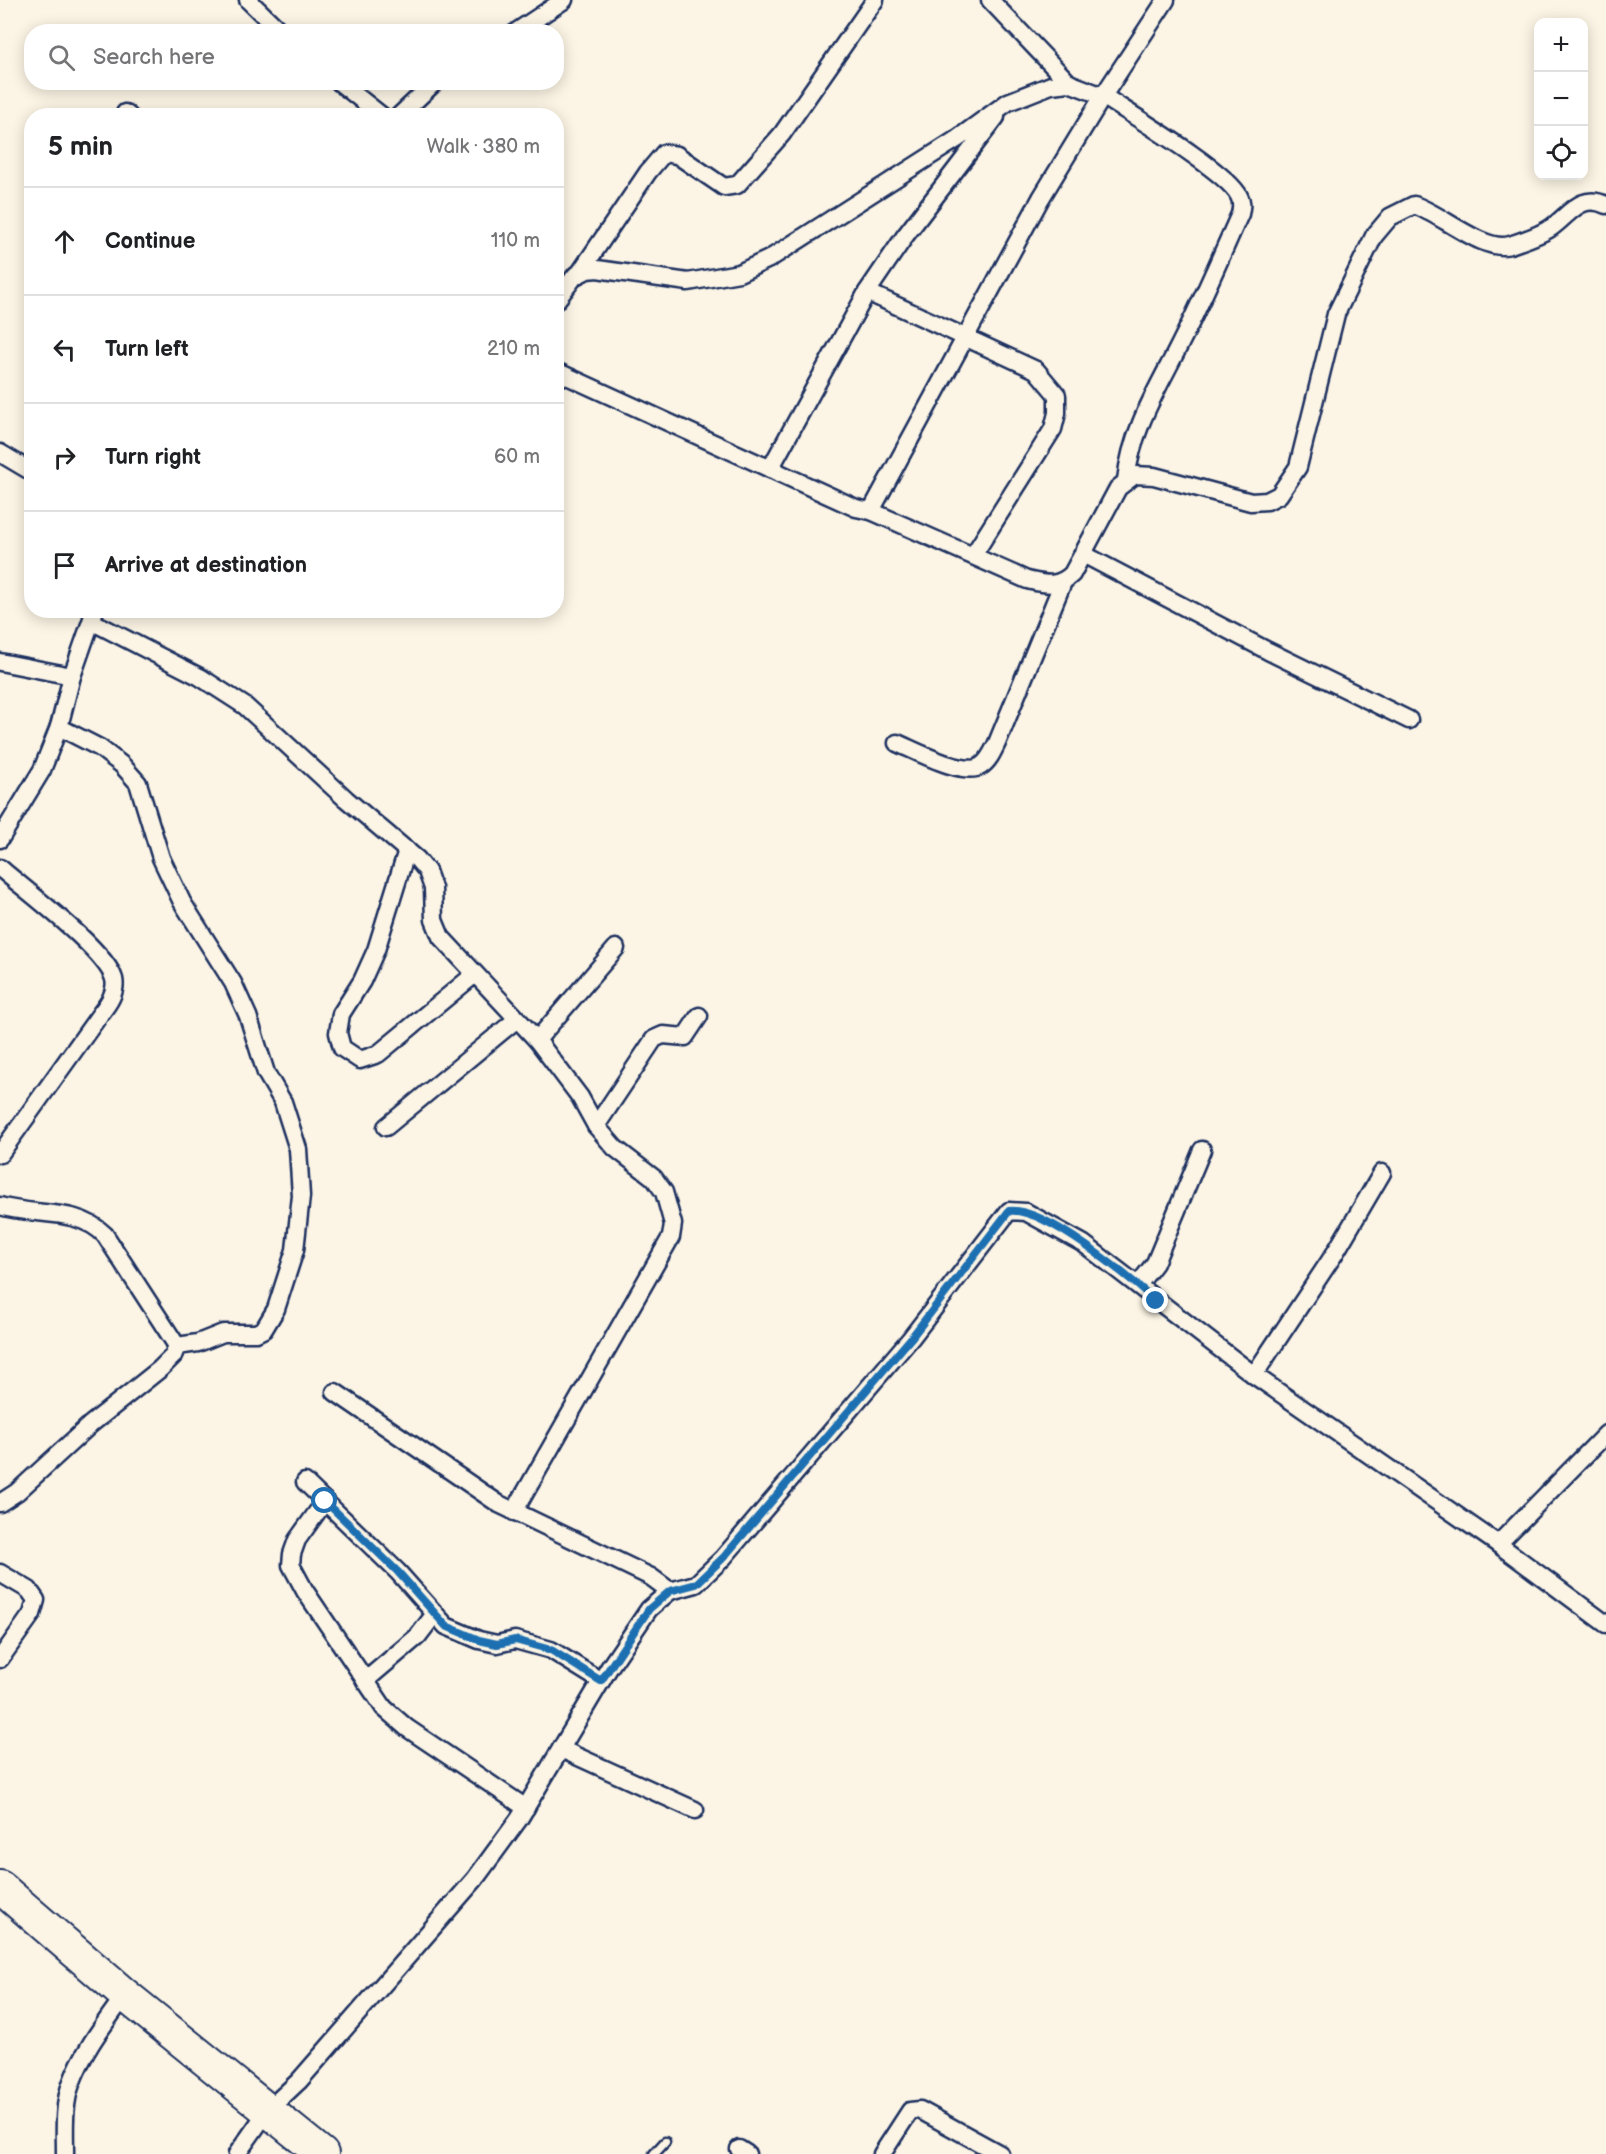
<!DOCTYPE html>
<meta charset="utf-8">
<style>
:root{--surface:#fff;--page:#f6f6f6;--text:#202124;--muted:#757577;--line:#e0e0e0}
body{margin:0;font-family:"Balsamiq Sans",sans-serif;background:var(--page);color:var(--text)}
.controls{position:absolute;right:18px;top:18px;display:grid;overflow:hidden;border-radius:12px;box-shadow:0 3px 15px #0003}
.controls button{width:54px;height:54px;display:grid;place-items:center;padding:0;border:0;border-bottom:2px solid var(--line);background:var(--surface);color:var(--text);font:30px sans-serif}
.stop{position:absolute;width:18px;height:18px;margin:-14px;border:4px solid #1f6fb2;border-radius:50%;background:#fff}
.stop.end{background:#1f6fb2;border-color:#fff;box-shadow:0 2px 6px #0008}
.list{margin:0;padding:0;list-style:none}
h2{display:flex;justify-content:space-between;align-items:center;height:78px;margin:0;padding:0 24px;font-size:26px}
h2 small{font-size:20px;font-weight:400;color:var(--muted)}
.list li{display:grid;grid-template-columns:39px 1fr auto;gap:18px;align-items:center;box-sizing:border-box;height:108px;padding:0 24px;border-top:2px solid var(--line)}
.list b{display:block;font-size:22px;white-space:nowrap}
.list em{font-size:20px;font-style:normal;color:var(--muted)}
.icon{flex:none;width:33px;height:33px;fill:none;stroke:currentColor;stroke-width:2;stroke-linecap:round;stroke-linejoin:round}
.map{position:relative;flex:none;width:1606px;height:2154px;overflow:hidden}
.search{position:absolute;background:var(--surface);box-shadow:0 3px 15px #0003;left:24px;top:24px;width:540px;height:66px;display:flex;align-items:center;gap:15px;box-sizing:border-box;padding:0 21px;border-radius:24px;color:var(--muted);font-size:22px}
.panel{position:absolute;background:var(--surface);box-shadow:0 3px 15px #0003;left:24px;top:108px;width:540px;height:510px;border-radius:24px}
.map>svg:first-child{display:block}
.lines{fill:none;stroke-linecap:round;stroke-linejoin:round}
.lane-casing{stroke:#1b2f5e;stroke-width:13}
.street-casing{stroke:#1b2f5e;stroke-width:21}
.highway-casing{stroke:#1b2f5e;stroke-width:36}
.lane{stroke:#fcf5e5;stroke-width:8}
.street{stroke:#fcf5e5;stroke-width:16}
.highway{stroke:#fcf5e5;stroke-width:32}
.route{stroke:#1f6fb2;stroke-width:8}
</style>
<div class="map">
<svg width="1606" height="2154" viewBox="0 0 1606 2154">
<rect width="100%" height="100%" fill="#fcf5e5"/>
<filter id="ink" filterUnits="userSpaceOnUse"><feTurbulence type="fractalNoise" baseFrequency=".0167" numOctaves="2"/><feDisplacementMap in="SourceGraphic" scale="12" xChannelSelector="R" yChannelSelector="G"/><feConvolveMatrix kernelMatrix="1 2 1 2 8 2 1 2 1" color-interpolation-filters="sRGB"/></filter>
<g filter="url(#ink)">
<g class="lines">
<g class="lane-casing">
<polyline id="lane" points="654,2154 665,2142"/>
</g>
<g class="street-casing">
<g id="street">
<polyline points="248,0 281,32"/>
<polyline points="990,0 1069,83"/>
<polyline points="516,32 564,0"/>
<polyline points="339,82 382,116"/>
<polyline points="125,113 129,116"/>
<polyline points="399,116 435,82"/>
<polyline points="579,274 648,172 664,153 677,155 724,187 737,185 782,134 875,0"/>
<polyline points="867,292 1036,370 1057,395 1057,413 1053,429 974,554"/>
<polyline points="556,301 575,276 587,270 597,269 688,282 739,273 769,259 957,139 1008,102 1051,85 1069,83 1103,96 1041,198 871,511"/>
<path d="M556,371L856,508L871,511L1027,580C1045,584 1058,588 1072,574L1118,488L1135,475L1154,476L1251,502L1267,501L1279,495L1298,467L1336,314L1374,236L1390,217L1414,205C1440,213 1484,253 1510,245C1522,241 1541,235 1552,227C1570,214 1581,193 1606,205"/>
<polyline points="0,453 32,472"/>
<polyline points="770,469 867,292 905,236 996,117"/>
<path d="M1126,480C1132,427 1159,387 1182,340C1203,299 1221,256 1240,214C1241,208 1243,203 1239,196C1228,172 1130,114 1103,96L1166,0"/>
<polyline points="1083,554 1268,651 1409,720"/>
<polyline points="93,622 200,677 245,706 346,799 417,859 427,871 433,888 434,920 441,937 537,1040 580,1097 596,1126 615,1148 654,1178 664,1192 673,1224 671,1237 514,1512"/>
<polyline points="0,662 72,676"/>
<polyline points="59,727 100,748 122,765 138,783 161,858 182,902 233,983 248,1016 266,1073 283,1102 298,1149 301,1196 295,1250 276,1309 264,1329 256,1333 223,1333 198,1343 177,1346"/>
<path d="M897,743C916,751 964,777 981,766C989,761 993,751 997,743L1063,582"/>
<polyline points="0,839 42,770 59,727 72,676 95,610"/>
<polyline points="407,850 376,950 362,981 341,1014 338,1033 342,1048 360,1060 378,1054 475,974"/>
<path d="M0,868C25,890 106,950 114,979C117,992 108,1004 101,1013L0,1154"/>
<polyline points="537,1040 616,948"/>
<polyline points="596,1126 654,1039 663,1035 685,1037 699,1016"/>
<polyline points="386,1127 517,1019"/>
<path d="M0,1206C37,1217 77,1207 105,1235L177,1346L173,1356L160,1369L91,1424L17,1492L0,1503"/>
<polyline points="1138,1285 1155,1263 1202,1150"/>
<polyline points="1254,1375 1335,1253 1382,1173"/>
<polyline points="335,1392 499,1504 651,1577 670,1591"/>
<polyline points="1606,1434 1498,1544 1606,1624"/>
<polyline points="305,1482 398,1572 446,1626 479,1640 497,1644 515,1640 551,1650 601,1681"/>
<polyline points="325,1501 297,1540 292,1554 291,1565 305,1591 384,1708 407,1728 526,1808"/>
<polyline points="0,1573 29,1590 36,1600 32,1614 0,1659"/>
<polyline points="365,1681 418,1636 434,1615"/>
<polyline points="561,1749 695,1810"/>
<polyline points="739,2149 747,2154"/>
<path d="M65,2154C65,2131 63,2106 71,2084C83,2051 105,2023 125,1995"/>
<polyline points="237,2154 268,2110 299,2081 475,1879 519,1819 609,1668 649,1609 670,1591 696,1584 723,1558 911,1338 1009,1211 1026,1212 1084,1244 1254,1375 1498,1544"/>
<polyline points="882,2154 910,2111 920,2110 1000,2154"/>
</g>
</g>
<g class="highway-casing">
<polyline id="highway" points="0,1887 125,1995 322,2154"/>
</g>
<use href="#lane" class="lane"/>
<use href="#street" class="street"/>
<use href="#highway" class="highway"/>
</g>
</g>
<g class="lines" filter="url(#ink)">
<path class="route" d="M325,1501L398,1572L446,1626L479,1640L497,1644L515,1640L551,1650L601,1681L649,1609L670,1591L696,1584L723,1558L911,1338L1009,1211C1044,1206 1130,1278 1156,1301"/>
</g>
</svg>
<div class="controls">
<button>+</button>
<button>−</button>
<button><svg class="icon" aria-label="locate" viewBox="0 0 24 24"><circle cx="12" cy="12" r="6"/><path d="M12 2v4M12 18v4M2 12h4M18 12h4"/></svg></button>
</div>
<div class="stop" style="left:325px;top:1501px"></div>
<div class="stop end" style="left:1156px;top:1301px"></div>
<div class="search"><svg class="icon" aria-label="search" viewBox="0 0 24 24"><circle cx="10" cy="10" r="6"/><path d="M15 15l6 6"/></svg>Search here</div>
<section class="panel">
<h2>5 min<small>Walk · 380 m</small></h2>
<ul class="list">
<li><svg class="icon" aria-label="ahead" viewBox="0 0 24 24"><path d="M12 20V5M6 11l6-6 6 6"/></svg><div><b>Continue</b></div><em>110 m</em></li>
<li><svg class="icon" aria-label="left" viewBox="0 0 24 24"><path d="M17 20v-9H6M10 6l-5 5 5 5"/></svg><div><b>Turn left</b></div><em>210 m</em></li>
<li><svg class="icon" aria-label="right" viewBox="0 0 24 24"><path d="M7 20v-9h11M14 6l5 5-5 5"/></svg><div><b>Turn right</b></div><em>60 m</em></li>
<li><svg class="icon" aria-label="arrive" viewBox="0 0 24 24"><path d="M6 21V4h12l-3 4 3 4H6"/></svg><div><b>Arrive at destination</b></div></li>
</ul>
</section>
</div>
